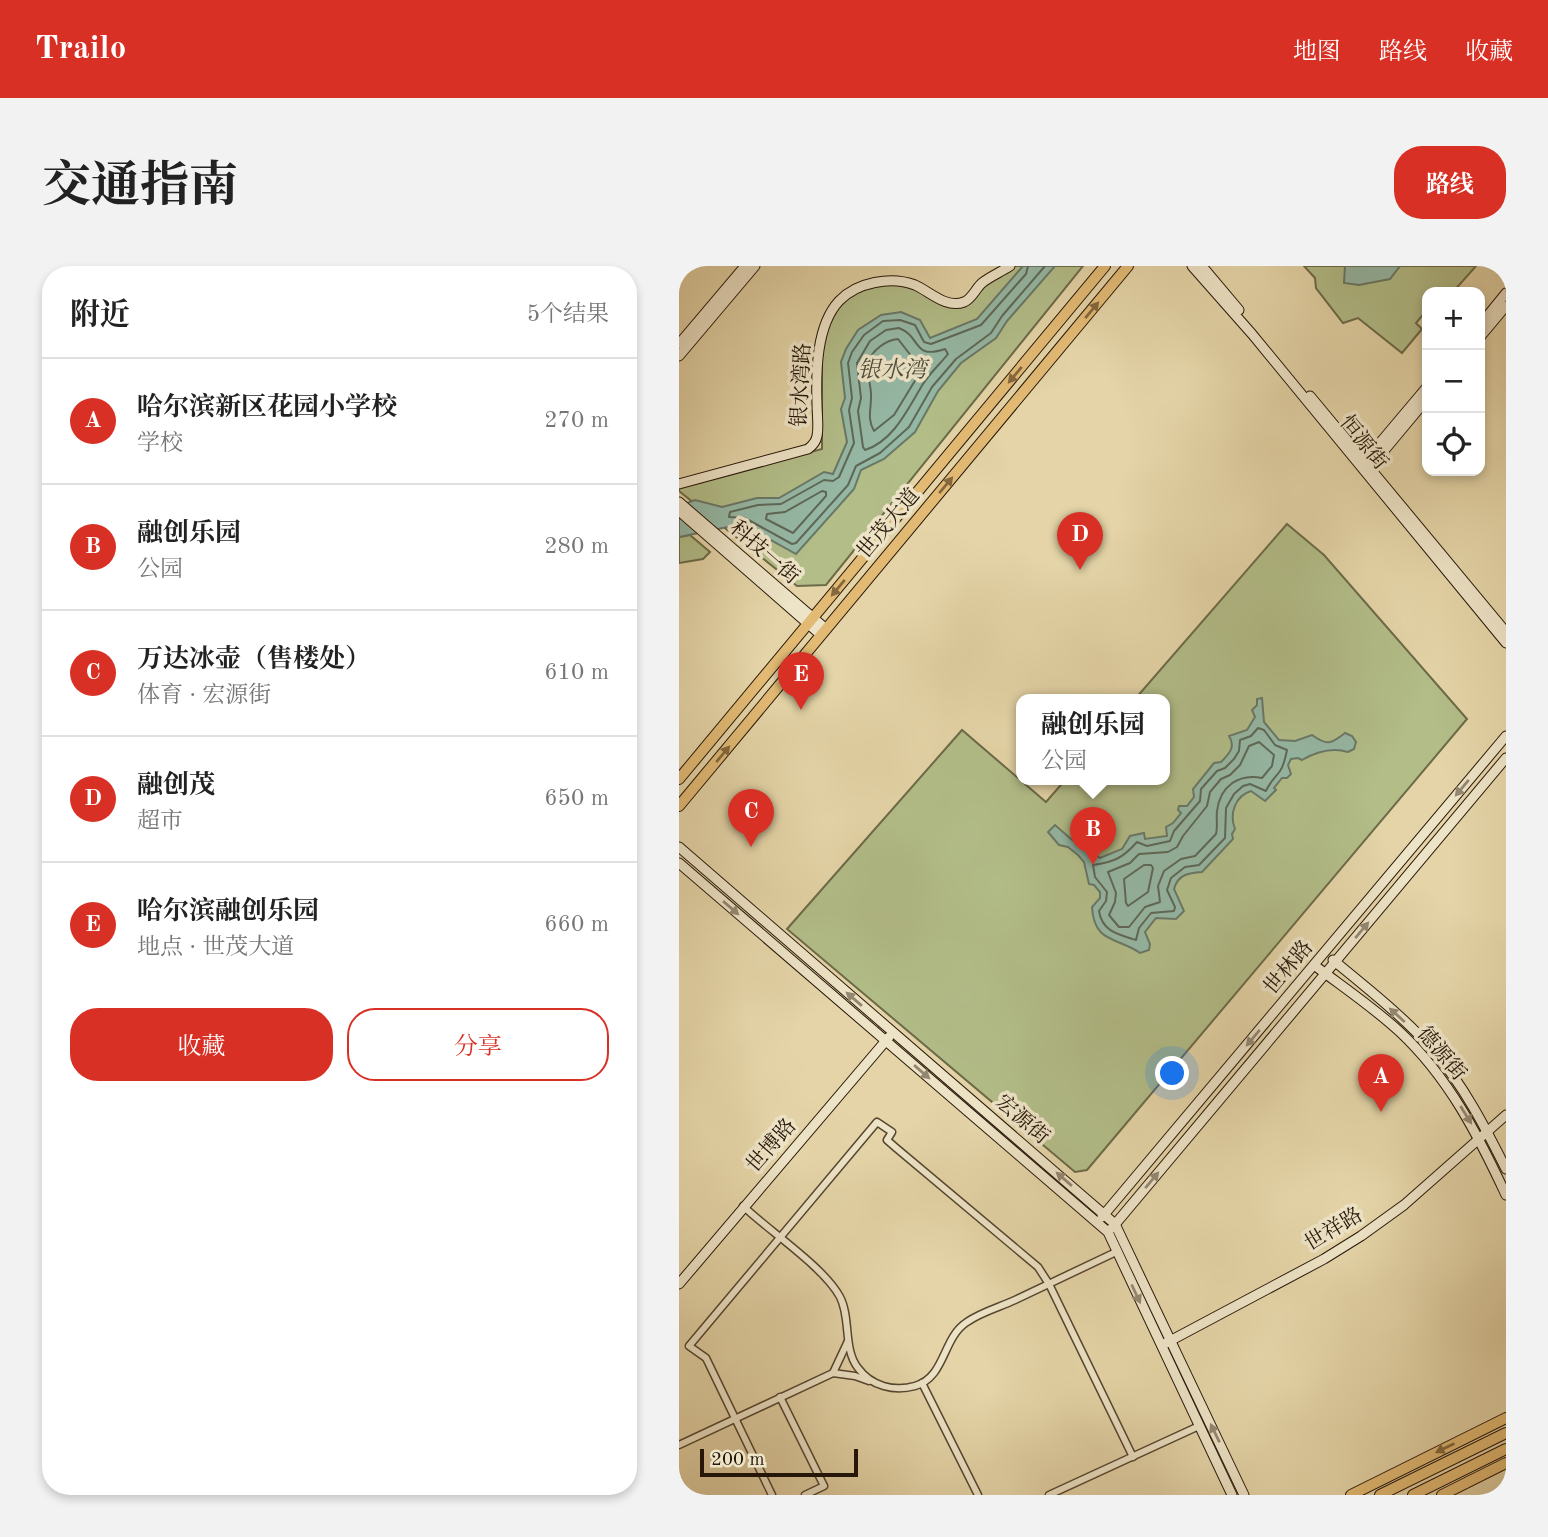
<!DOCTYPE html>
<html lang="zh">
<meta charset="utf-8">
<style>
:root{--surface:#fff;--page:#f2f2f2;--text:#222;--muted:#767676;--line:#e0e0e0;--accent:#d93025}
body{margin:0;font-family:"Old Standard TT","Noto Serif SC",serif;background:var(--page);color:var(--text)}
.controls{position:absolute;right:21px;top:21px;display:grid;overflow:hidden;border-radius:14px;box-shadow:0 4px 10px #0003}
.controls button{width:63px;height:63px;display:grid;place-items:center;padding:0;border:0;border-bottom:2px solid var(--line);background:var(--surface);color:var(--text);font:35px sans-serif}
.scale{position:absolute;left:21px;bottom:18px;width:158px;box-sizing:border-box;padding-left:7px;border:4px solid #271709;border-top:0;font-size:19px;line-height:24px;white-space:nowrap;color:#271709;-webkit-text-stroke:5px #ede3c6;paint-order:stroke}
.you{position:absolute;left:494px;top:808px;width:24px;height:24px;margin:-18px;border:5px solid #fff;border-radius:50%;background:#1a73e8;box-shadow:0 0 0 10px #1a73e833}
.badge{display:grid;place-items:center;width:46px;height:46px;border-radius:50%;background:var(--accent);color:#fff;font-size:23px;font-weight:700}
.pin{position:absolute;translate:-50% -58px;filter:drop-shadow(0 2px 4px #0008)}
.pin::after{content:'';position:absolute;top:37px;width:24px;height:21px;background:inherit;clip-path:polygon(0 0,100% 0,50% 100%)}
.popup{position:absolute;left:337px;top:428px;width:154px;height:91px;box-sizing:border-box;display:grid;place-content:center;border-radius:14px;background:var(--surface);filter:drop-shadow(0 2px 5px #0005);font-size:23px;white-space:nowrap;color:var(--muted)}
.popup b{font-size:26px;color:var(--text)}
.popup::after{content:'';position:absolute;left:50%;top:100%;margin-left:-14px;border:14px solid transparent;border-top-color:var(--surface)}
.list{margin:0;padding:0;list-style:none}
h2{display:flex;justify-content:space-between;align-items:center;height:91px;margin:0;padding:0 28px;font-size:30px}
h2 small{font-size:23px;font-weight:400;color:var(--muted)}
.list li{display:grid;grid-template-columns:46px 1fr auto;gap:21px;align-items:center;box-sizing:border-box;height:126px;padding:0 28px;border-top:2px solid var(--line)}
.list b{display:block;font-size:26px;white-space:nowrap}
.list p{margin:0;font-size:23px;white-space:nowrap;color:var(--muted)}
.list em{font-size:23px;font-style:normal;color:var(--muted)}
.actions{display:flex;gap:14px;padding:21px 28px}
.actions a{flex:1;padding:16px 0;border:2px solid var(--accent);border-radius:28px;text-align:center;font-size:24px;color:var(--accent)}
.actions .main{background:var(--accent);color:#fff}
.icon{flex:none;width:38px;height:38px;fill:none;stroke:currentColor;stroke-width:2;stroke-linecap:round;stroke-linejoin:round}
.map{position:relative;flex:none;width:827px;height:1229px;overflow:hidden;border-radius:28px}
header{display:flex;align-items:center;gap:42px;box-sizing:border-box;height:98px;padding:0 35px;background:var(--accent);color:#fff}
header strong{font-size:33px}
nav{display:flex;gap:38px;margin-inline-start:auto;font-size:24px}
.intro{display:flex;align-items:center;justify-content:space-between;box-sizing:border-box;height:168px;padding:0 42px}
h1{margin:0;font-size:49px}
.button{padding:18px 32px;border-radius:28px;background:var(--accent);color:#fff;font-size:24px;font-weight:700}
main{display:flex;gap:42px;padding:0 42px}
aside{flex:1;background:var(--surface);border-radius:28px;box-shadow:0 4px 10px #0003}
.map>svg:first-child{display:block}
.green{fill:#b2bd88;stroke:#6c6a48;stroke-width:2}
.water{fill:#95b8a5;stroke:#697867;stroke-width:2}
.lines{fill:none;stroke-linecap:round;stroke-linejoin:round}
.shore{stroke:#5e6857;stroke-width:2}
.street-casing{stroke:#564630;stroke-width:9}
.secondary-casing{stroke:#271709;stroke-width:11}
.primary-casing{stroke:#271709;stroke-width:12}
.street{stroke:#ede3c6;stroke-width:6}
.secondary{stroke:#ede3c6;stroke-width:9}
.primary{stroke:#e2ba74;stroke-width:10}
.oneway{fill:#84683e}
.oneway2{fill:#948771}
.labels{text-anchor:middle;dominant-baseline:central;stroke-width:7;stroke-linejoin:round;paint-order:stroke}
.street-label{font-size:21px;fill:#271709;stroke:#ede3c6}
.water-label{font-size:23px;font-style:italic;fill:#4e4f40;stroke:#ede3c6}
</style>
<header>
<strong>Trailo</strong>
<nav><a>地图</a><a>路线</a><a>收藏</a></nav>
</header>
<div class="intro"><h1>交通指南</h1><a class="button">路线</a></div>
<main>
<aside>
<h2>附近<small>5个结果</small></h2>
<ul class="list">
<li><span class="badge">A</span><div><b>哈尔滨新区花园小学校</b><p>学校</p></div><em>270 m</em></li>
<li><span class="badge">B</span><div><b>融创乐园</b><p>公园</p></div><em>280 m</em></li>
<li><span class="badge">C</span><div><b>万达冰壶（售楼处）</b><p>体育 · 宏源街</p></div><em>610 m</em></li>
<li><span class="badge">D</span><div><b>融创茂</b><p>超市</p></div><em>650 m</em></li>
<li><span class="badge">E</span><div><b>哈尔滨融创乐园</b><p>地点 · 世茂大道</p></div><em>660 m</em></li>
</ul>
<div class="actions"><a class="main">收藏</a><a>分享</a></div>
</aside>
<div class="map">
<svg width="827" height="1229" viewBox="0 0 827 1229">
<rect width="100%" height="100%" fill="#e4d4a7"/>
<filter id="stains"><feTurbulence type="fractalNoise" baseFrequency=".00286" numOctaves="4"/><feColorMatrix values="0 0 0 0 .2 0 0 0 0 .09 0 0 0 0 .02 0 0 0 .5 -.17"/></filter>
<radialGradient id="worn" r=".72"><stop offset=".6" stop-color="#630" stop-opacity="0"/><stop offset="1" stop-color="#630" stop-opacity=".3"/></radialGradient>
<g class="green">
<polygon points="326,0 404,0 147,319 118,320 0,225 0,221 143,183 143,64 168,27 210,14 282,39"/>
<polygon points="625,0 797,0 774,26 748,26 748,44 737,57 743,63 723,87 679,52 664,57 637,22 636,12"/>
<polygon points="608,258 645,289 788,453 408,904 396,906 108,663 283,464 367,536 387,513 486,513 486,433 456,433"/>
<polygon points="11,269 31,286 24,293 0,297 0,271"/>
</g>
<g class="water">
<polygon points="344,0 376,0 328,55 317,72 282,97 259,125 236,166 205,193 182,204 175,223 117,288 63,258 0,271 0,240 16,234 43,241 78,232 100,232 145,206 154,208 168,176 162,143 166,132 162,96 167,83 179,64 202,49 222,46 241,54 251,72 298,53"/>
<polygon points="666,0 721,0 711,13 680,19 665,17"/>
<path d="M583,432L585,456L600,474L616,475L633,469C648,480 652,478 666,467L673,470L677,476L675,483L669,486C652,481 637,486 623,494L619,492L612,493L609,499L612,508L608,512H603L595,522L597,524L586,535L572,525C556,530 550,548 556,563L553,568L554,573L523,606C510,607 499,608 495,623L505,645L497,653L477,652L466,666L471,678L470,684L461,687C439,671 415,678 413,641L421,632V626L415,619L410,618L405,596L399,589L389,581L380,579L369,566L376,559L392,573L421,592L443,583L451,570L465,567L466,573L488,570L487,561L494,557L502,547L499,544L500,540H508L515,531L514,523L535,497L542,496C550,488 557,481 550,470L568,464L576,451L573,444L578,439V433Z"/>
</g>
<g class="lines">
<g class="shore">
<polyline points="349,0 347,8 302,59 252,78 245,76 236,59 221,54 204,55 185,69 173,86 169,97 173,132 170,144 175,177 160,211 154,215 145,214 102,238 79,239 51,246 50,251 66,252 113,278 117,277 169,219 177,200 201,187 230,161 253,121 277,93 312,67 323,50 366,0"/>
<path d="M220,62C243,71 233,94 266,83L269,88C261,98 251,107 244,118C229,142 215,175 186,184L184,181L179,145L182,132L178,97L191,75L207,64Z"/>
<path d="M219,73L233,91L244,97L245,100L215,149L195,165C188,153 192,144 192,132C193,121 187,108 189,97C193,84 207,74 219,73Z"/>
<polygon points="143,225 147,226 147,230 114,267 87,253 88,248 106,246"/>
<path d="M579,462L585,464L596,479L608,484C607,489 604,501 601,505C596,512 590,517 587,525L571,518L564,520L555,528L547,542L546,572L520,599L506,601L492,612L488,624L496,641L495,645L472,647L460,662L457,674C441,669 423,666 420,645L427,635L428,626L416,611L414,599C434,596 443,593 458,576L468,580L491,575L495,565L521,535L522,523L538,505L546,502L555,493L560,485L561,474L572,470Z"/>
<path d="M580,476L595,489L593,500L583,512C560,507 541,520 538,545C537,553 539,561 537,568L516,590L502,593L485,605L479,620L481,636L466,641L450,661H440L430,649L436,636L437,627L429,606L451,597L460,588L489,586L498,581L504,570L528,540L531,526L542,513L551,509L561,499L570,480Z"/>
<polygon points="465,599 472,599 474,602 469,626 449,640 447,637 445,613"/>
</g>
<g class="street-casing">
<g id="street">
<path d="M64,940C90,965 145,1001 161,1031C172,1052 164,1083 179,1102C192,1120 215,1126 236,1120C267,1111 263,1072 288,1056C302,1046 321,1041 336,1034C370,1018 404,1002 437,986"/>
<polyline points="154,1107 169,1075"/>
<polyline points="243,1117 299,1229"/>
<polyline points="101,1131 145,1220 126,1229"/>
<polyline points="0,1179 154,1107 176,1110 190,1115"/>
<polyline points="93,1229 27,1092 10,1080 198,856 213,866 208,874 216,881 359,1001 370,1018 454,1191"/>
<polyline points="370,1229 520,1160"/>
</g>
</g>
<g class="secondary-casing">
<g id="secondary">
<polyline points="513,0 573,68 827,377"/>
<polyline points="523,0 560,44"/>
<polyline points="801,59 827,27"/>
<polyline points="801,71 827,40"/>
<polyline points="0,78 66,0"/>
<polyline points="0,90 76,0"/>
<polyline points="631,130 827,366"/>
<polyline points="684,197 748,121"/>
<polyline points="688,205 748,133"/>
<path d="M0,218L129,183C133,180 137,176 138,170C140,161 138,148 138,138C137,106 137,60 160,35C178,16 212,10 236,19C250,25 267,43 285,36C293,33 297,22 303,17C310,11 322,6 331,0"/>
<polyline points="0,236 147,363"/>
<polyline points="0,245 142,369"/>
<polyline points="0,581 436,958 565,1229"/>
<polyline points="0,597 429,966 553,1229"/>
<path d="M654,694C688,722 725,751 754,784C785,820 806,861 827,903"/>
<path d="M635,699C664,721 694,741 721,766C770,812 799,869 827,929"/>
<polyline points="423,951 827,470"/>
<polyline points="433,962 827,492"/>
<polyline points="0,1018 210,771"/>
<polyline points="487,1077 645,993 682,970 725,939 827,849"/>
</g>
</g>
<g class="primary-casing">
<g id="primary">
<polyline points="0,513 426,0"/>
<polyline points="0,540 449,0"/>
<polyline points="672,1229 827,1152"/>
<polyline points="701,1229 827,1167"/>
<polyline points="734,1229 827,1183"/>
<polyline points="763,1229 827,1197"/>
</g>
</g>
<use href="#street" class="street"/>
<use href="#secondary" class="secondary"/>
<use href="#primary" class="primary"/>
</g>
<defs><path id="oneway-solid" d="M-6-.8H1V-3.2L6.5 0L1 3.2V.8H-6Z" transform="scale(1.75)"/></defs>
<g class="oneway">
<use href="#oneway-solid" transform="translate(413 44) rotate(-50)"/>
<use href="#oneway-solid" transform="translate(336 109) rotate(130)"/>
<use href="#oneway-solid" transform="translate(267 219) rotate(-50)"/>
<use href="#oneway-solid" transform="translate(159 322) rotate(130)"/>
<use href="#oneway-solid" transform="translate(44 488) rotate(-50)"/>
<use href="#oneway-solid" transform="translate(766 1182) rotate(154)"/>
</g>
<g class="oneway2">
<use href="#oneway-solid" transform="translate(783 522) rotate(130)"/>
<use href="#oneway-solid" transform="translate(52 642) rotate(41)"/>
<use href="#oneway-solid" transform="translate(683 664) rotate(-50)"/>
<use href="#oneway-solid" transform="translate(175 733) rotate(-139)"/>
<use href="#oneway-solid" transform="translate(718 749) rotate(-138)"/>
<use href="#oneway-solid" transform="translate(574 772) rotate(130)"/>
<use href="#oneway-solid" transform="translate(243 806) rotate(41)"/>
<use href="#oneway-solid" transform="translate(787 849) rotate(58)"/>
<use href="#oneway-solid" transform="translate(385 913) rotate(-139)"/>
<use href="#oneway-solid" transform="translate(473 914) rotate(-50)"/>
<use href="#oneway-solid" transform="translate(457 1028) rotate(65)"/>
<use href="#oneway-solid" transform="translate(536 1167) rotate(-116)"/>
</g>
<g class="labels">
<g class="street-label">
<text transform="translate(123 119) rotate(-87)">银水湾路</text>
<text transform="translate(684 177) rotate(51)">恒源街</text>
<text transform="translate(210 258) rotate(-50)">世茂大道</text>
<text transform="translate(85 287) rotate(41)">科技一街</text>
<text transform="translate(610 702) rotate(-50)">世林路</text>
<text transform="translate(762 788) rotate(50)">德源街</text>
<text transform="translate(343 854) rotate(41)">宏源街</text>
<text transform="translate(93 880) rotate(-49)">世博路</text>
<text transform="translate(655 964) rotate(-31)">世祥路</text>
</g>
<g class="water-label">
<text x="213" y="104">银水湾</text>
</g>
</g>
<rect width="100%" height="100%" filter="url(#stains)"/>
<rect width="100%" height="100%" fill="url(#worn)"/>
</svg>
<div class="controls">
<button>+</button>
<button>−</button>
<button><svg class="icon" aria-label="locate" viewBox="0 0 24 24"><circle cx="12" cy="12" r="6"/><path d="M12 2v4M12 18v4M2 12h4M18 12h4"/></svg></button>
</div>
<div class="scale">200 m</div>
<div class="you"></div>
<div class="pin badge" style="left:702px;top:846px">A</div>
<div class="pin badge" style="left:414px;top:599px">B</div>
<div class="popup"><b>融创乐园</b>公园</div>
<div class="pin badge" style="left:72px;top:581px">C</div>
<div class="pin badge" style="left:401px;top:304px">D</div>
<div class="pin badge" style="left:122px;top:444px">E</div>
</div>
</main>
